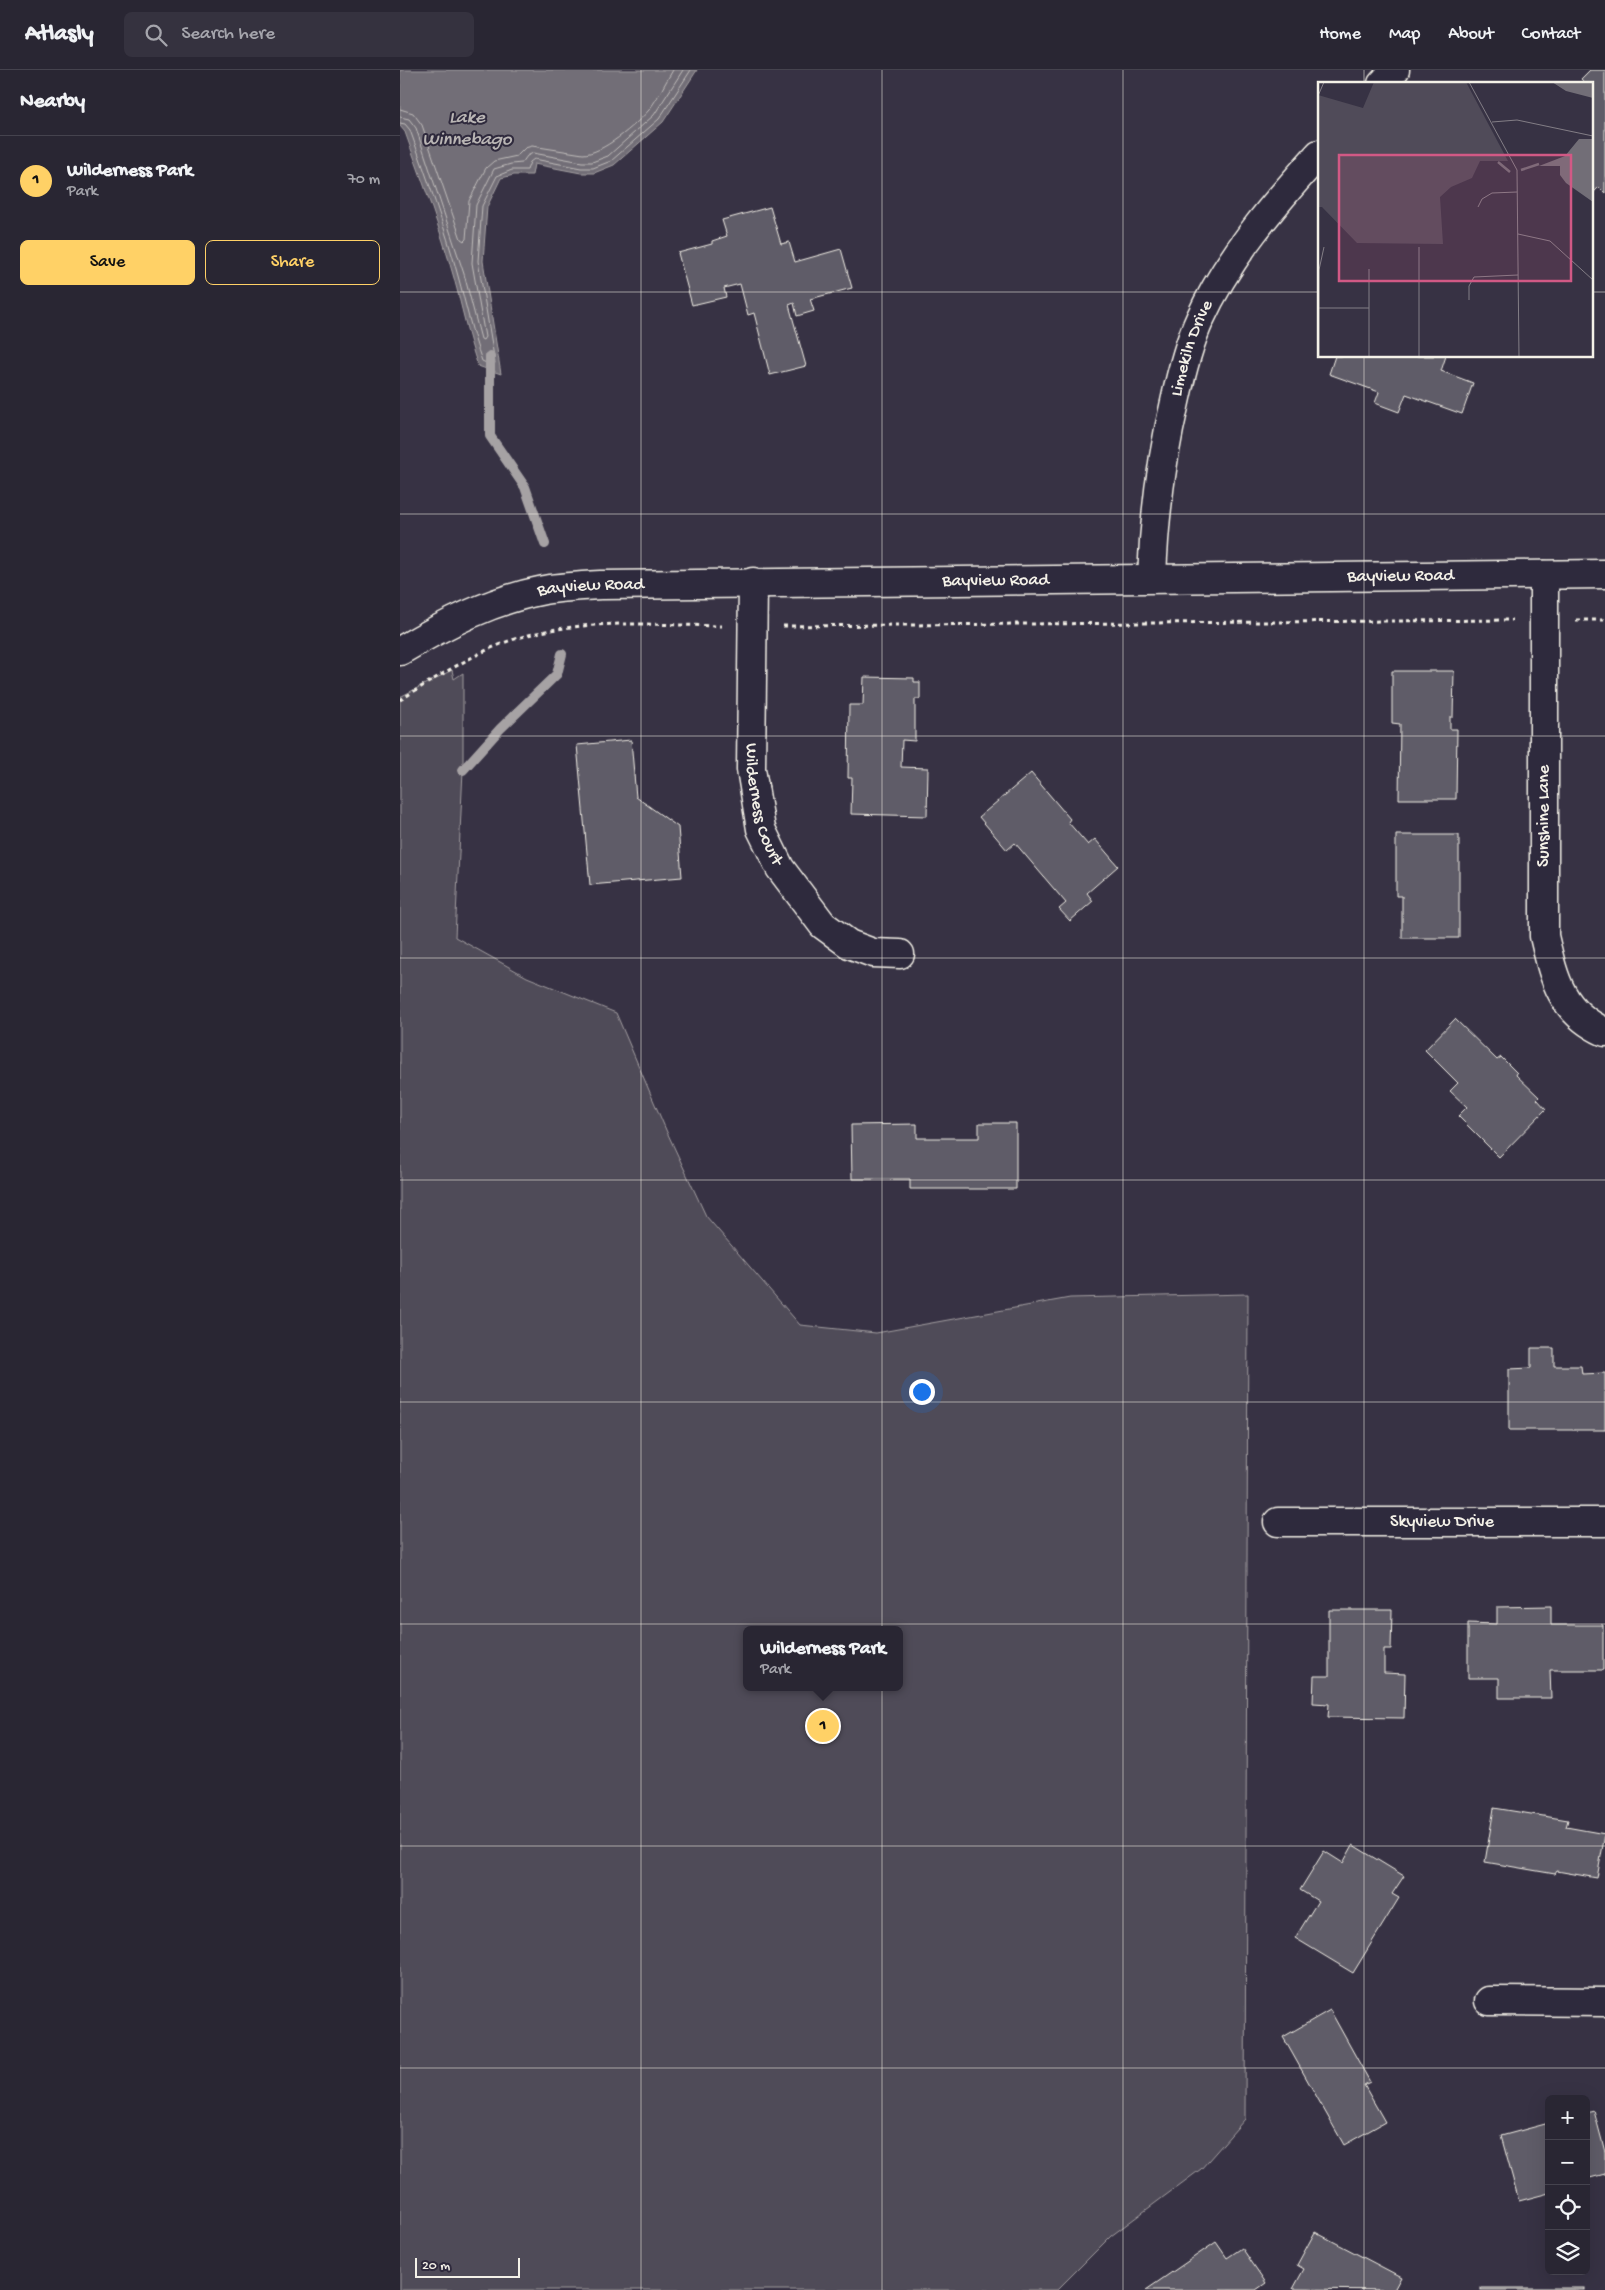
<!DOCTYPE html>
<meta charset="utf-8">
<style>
:root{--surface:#292633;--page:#35323f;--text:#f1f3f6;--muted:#a5a5ac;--line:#45434e;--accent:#ffd166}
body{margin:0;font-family:"Gochi Hand",sans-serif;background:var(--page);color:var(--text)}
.controls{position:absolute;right:15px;bottom:15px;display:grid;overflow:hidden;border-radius:8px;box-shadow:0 5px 20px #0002}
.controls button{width:45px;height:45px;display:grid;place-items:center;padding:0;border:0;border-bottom:1px solid var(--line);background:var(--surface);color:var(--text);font:25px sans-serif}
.scale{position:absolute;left:15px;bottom:12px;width:105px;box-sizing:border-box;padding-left:5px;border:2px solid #f4f1e8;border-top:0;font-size:14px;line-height:18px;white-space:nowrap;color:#f4f1e8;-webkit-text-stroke:4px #2f2a3d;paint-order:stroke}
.you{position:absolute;left:521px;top:1321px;width:18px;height:18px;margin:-12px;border:4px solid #fff;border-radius:50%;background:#1a73e8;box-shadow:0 0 0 8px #1a73e833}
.badge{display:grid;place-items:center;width:32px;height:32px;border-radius:50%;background:var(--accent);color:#111;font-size:16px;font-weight:700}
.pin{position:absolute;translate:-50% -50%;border:2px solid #fff;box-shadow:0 1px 5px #0006}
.popup{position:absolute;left:343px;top:1556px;width:160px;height:65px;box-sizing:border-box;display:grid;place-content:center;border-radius:8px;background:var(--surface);filter:drop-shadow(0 1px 4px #0005);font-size:16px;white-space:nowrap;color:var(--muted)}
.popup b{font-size:19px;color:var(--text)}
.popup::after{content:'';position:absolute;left:50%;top:100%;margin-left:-10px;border:10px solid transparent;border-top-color:var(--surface)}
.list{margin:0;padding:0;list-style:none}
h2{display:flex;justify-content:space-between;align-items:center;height:65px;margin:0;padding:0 20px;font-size:21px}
h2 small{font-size:16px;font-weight:400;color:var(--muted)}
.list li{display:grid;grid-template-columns:32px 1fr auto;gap:15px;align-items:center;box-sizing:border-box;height:90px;padding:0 20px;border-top:1px solid var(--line)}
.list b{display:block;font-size:19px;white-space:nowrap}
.list p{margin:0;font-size:16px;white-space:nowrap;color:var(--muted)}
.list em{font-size:16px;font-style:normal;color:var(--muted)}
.actions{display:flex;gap:10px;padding:15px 20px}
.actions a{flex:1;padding:11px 0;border:1px solid var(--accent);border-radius:8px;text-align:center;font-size:18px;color:var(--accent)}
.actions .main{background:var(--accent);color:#111}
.icon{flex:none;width:28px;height:28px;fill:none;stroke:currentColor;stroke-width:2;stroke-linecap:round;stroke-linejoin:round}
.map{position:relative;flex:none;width:1205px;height:2220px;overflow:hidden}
header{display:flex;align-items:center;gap:30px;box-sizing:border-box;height:70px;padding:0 25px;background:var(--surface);border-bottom:1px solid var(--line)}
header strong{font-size:24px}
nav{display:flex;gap:28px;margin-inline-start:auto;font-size:18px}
.search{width:350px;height:45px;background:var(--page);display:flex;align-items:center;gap:12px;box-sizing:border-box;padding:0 18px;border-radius:8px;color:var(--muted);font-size:19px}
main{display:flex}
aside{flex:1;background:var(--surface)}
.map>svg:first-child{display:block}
.green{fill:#504b59;stroke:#a29ea0;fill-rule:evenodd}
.water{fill:#726e77;stroke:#a6a2a4}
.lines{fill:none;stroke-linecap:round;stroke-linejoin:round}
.shore{stroke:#c0bdbb;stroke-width:1}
.stream{stroke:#a6a2a4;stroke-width:10}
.building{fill:#5f5c67;stroke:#f4f1e8}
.minor-casing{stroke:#f4f1e8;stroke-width:31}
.path{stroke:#f4f1e8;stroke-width:3;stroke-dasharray:4 4;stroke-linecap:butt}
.minor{stroke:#2f2a3d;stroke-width:28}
.grid{fill:none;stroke:#f4f1e8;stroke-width:1;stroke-opacity:0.55}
.labels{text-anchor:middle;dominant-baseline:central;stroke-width:4;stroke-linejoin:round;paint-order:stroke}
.street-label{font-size:18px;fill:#f4f1e8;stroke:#2f2a3d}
.water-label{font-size:19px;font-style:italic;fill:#bab6b5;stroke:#2f2a3d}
.inset-river{fill:none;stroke:#726e77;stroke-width:2.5}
.inset-road{fill:none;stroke:#837e86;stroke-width:1}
.view{fill:#d15985;fill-opacity:0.15;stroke:#d15985;stroke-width:2.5}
.inset-edge{fill:none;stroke:#f4f1e8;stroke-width:2.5}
</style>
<header>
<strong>Atlasly</strong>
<div class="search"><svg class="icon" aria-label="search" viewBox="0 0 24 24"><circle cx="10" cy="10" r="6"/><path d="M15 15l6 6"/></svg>Search here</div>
<nav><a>Home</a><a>Map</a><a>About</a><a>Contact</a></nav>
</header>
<main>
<aside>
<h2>Nearby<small></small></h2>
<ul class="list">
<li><span class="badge">1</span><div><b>Wilderness Park</b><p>Park</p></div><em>70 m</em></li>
</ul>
<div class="actions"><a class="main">Save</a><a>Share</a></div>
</aside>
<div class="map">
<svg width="1205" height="2220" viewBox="0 0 1205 2220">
<rect width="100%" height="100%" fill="#373244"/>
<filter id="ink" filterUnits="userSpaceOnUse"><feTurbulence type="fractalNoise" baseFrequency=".02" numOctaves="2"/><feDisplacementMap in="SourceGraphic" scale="10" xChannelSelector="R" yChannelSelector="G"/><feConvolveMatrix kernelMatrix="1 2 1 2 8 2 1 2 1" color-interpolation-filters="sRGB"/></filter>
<g filter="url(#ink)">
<path class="green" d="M52,600L54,609L63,603V700L55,867L127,907L216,943L266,1060L306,1146L400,1255L476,1263L670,1228L848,1224L845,2049L801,2099L711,2166L657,2220H0V627ZM347,1560H499V1617H347Z"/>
<path class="water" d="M0,0H297L263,52L214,95L194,103H181L134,94L132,105H114L101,108L87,137L83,191L101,304L78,296C68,267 62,237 54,208C40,158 22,110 5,62L0,56Z"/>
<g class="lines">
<g class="shore">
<path d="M0,39L13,43L22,55L61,169L64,171L66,169L69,131L86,98L94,91L117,86L125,78L132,76L183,84C202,84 236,55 249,40C258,28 265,13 273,0"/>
<polyline points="0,47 9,49 16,58 64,204 81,269 83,270 85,267 72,193 76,135 94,99 111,94 122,93 127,86 133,83 182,92 192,92 208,86 254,45 283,0"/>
<path d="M0,53L5,54L10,60C27,108 45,157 58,206C66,235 72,263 82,291L93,296L95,293L78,191L82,136L97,106L112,100H127L130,92L134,89L181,98H193L211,91L259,49L291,0"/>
</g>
<g class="stream">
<polyline points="90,286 90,366 125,417 145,474"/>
<polyline points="63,700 100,659 157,604 162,584"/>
</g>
</g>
<g class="building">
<polygon points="1190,0 1205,0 1205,123 1199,117 1194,122 1191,120 1191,23 1193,21 1191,14 1186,14 1181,9"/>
<polygon points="370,137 381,174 389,172 395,192 441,179 452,218 410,229 414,241 397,246 394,233 389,235 406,296 370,305 354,243 348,245 340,214 324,218 326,227 292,235 278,183 312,174 312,171 327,166 322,150"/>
<polygon points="935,286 1046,286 1041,301 1073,313 1062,344 1006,324 999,342 975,333 979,322 929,304"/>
<polygon points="992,601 1054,601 1053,647 1050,647 1050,659 1057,659 1056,729 999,729 1000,654 992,653"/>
<polygon points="464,607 514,608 514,612 520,612 520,629 515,629 515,671 502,670 501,697 528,698 527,746 451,744 452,708 448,708 449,635 463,635"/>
<polygon points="231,670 236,727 278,757 282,807 190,815 177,675"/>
<polygon points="631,703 670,749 668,752 688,775 695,769 718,796 687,823 693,831 670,851 659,839 666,833 615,773 607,780 579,747"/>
<polygon points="996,765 1059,765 1059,868 1002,868 1002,826 996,826"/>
<polygon points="1055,949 1097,990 1101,987 1117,1003 1116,1005 1139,1027 1137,1029 1146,1039 1099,1087 1058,1046 1067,1037 1050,1021 1058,1013 1025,980"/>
<polygon points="579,1053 616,1053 616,1119 510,1119 510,1109 452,1109 451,1055 517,1054 517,1068 579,1068"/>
<polygon points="1131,1278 1154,1278 1154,1296 1181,1296 1182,1304 1205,1303 1205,1360 1109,1360 1109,1299 1131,1298"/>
<polygon points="1151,1536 1151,1555 1203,1555 1203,1600 1150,1600 1151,1628 1099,1628 1099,1608 1068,1608 1068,1553 1097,1554 1097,1537"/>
<polygon points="929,1540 992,1540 991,1579 984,1579 984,1603 1005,1604 1004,1648 928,1647 929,1634 913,1633 914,1606 929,1606"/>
<polygon points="1094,1738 1168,1750 1166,1757 1205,1764 1197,1808 1157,1801 1155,1804 1085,1792"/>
<polygon points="953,1775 1004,1806 992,1824 999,1828 953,1903 895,1868 918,1831 900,1820 924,1781 943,1793"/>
<polygon points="930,1940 970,2012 964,2015 985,2052 944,2075 883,1967"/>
<polygon points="1194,2041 1205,2082 1205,2104 1186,2109 1186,2043"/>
<polygon points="1149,2053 1149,2123 1119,2131 1101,2066"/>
<polygon points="915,2162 1001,2207 994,2220 893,2219 904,2199 897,2195"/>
<polygon points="816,2172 827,2188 842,2178 866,2213 856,2220 746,2220"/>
<rect x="1081" y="2218" width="104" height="2"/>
</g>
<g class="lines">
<g class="minor-casing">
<g id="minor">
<polyline points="982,14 995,0"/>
<path d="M1144,505V866C1154,909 1161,942 1205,962"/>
<path id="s1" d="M752,508C754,448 761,391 775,332C781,304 788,275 800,249C828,187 874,134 919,84"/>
<path id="s2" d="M353,512L351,699L361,759L380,798L423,855L449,874L473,883L500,884"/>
<path id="s3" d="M0,581C45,554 92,530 144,520C163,517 183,516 202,515L1205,504"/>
<path id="s4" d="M878,1452H1205"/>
<polyline points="1089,1931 1205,1932"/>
</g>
</g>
<g class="path">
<polyline points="1176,550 1205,550"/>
<polyline points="383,556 1112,550"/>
<path d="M0,630C34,609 80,579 118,568C183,548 254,555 322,556"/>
</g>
<use href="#minor" class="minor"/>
</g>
</g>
<path class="grid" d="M241,0V2220M482,0V2220M723,0V2220M964,0V14M0,222H919M1191,222H1205M964,286V2220M0,444H1205M0,666H1205M0,888H1205M0,1110H1205M0,1332H1205M0,1554H1205M0,1776H1205M0,1998H1205"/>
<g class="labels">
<g class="street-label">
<text stroke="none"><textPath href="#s1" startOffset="234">Limekiln Drive</textPath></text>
<text stroke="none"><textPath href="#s3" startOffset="1014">Bayview Road</textPath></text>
<text stroke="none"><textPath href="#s3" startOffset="609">Bayview Road</textPath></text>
<text stroke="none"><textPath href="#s3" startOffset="204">Bayview Road</textPath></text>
<text stroke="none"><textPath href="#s2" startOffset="224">Wilderness Court</textPath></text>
<text transform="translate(1144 746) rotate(-90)">Sunshine Lane</text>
<text stroke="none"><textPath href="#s4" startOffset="164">Skyview Drive</textPath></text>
</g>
<g class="water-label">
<text x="67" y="48">Lake<tspan x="67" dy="22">Winnebago</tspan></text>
</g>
</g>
<g transform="translate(918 12)">
<rect width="275" height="275" fill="#373244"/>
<path d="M56,0H148L190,79H162L154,96L133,105L122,115L125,162L39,161L4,125H0V13L45,26Z" fill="#504b59"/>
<path d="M234,0H275V16L248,9ZM261,57H275V120L248,101L242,93V84H221L247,74Z" fill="#726e77"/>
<path class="inset-river" d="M180,80L192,90M203,88L221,82"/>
<path class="inset-road" d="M151,0L199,88L201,275M0,14L6,0M174,40L199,38L275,54M160,125L164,117L174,111L199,110M200,152L232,159L275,198M101,165V275M151,218V204L156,195L200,193M0,226H51M1,275V188L6,165M51,275V187"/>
<path class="view" d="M21,73H253V199H21Z"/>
<rect width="275" height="275" class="inset-edge"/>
</g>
</svg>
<div class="controls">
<button>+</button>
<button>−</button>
<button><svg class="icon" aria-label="locate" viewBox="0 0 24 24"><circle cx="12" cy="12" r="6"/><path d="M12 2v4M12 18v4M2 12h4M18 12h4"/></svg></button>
<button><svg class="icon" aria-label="layers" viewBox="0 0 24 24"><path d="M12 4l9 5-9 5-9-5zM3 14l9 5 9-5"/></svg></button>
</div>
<div class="scale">20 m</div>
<div class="you"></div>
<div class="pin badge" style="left:423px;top:1656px">1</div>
<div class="popup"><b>Wilderness Park</b>Park</div>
</div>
</main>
